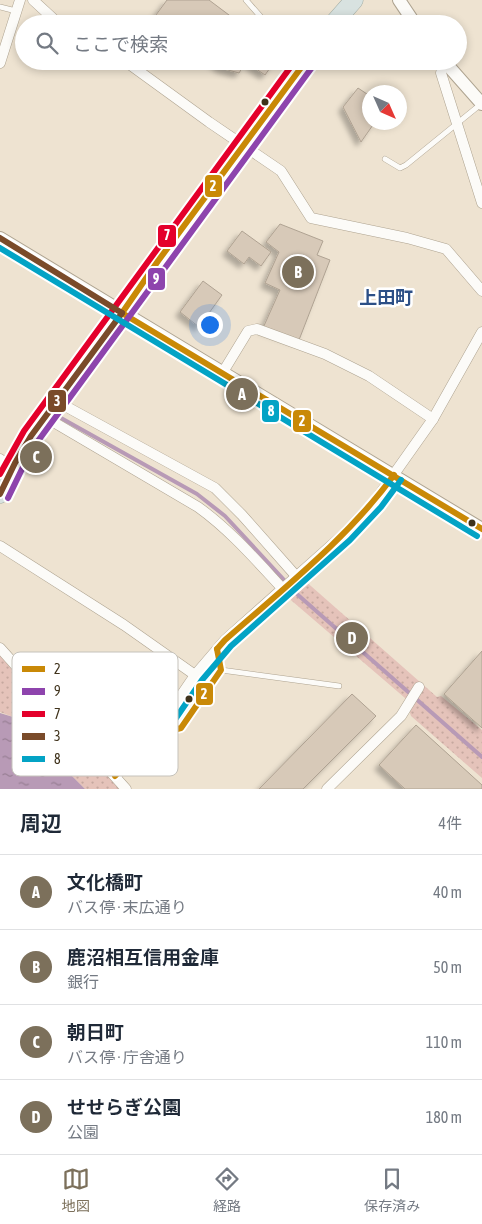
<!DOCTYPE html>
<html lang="ja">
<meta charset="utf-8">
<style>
:root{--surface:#fff;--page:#f2f2f3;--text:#1f2937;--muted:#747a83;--line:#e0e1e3;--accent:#7c705b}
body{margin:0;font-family:"Asap Condensed","Noto Sans JP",sans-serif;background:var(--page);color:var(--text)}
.compass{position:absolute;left:362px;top:85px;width:45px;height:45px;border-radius:50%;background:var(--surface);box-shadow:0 2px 8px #0003;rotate:135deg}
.you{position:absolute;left:209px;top:324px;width:18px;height:18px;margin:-12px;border:4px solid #fff;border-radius:50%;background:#1a73e8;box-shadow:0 0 0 8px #1a73e833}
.badge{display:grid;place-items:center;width:32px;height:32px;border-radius:50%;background:var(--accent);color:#fff;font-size:16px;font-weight:700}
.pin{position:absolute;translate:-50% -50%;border:2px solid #fff;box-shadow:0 1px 5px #0006}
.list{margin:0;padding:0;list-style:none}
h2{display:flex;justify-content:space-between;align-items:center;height:65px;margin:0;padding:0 20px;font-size:21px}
h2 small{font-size:16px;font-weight:400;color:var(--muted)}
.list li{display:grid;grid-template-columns:32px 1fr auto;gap:15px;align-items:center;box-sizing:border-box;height:75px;padding:0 20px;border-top:1px solid var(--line)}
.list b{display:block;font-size:19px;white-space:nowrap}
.list p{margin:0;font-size:16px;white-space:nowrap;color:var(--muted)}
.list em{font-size:16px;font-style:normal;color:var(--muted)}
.icon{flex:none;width:28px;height:28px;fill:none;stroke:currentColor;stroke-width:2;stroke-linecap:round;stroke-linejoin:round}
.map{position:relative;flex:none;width:482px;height:789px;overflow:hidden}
.search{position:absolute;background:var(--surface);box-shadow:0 2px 8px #0003;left:15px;right:15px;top:15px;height:55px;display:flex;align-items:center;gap:12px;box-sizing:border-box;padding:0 18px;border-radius:28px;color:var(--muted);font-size:19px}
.sheet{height:365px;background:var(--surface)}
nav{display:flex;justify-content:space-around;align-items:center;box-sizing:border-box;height:70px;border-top:1px solid var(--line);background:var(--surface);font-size:14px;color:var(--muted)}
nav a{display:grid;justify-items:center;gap:2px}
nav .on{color:var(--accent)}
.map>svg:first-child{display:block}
.park{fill:url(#park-dots)}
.water{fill:url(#water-ripples)}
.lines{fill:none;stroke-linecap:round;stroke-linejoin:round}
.stream{stroke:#b89ab6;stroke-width:4}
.building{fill:#d7c9b8;stroke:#afa292;filter:url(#shadow)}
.service-casing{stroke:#aea390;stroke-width:6}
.minor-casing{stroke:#aea390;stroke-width:11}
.tertiary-casing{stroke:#aea390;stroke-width:14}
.trunk-casing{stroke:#a0aba2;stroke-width:19}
.service{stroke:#fcfbf8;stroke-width:5}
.minor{stroke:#fcfbf8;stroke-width:10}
.tertiary{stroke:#fcfbf8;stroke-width:12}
.trunk{stroke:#d8e2e0;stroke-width:18}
.bus-1-casing{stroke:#fff;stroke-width:10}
.bus-2-casing{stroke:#fff;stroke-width:10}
.bus-3-casing{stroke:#fff;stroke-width:10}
.bus-4-casing{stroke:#fff;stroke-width:10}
.bus-5-casing{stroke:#fff;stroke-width:10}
.bus-1{stroke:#c98907;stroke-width:6}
.bus-2{stroke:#8e44ad;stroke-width:6}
.bus-3{stroke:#e4002b;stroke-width:6}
.bus-4{stroke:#7a4b2a;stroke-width:6}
.bus-5{stroke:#03a3c5;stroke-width:6}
.bus-dot{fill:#3f321b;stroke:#fff;stroke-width:2}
.labels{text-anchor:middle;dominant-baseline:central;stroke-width:5;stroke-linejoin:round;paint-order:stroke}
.quarter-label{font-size:18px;font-weight:bold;fill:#2c4f86;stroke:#fff}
.key{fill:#fff;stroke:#c5c2bb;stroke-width:1}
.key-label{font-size:14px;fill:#3f321b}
.line-badge{stroke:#fff;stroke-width:2}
.badge-label{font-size:14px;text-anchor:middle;font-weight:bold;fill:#fff}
</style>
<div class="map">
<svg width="482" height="789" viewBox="0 0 482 789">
<defs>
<pattern id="park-dots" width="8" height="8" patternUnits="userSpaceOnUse" patternTransform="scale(1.25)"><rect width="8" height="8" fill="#e5c3ba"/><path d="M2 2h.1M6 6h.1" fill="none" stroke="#c6a89f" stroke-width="1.8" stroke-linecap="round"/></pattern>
<pattern id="water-ripples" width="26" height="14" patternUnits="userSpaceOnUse" patternTransform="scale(1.25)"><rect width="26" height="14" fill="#b89ab6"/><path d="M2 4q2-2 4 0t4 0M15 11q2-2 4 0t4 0" fill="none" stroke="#977e93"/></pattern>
<filter id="shadow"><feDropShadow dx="-4.5" dy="4.5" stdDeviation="2.5" flood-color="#0004"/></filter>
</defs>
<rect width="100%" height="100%" fill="#eee3d1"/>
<g class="park">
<polygon points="303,579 437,697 441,696 482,730 482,778 411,716 409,710 412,704 285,595"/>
<polygon points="0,655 121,789 85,789 13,717 0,712"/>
</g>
<polygon class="water" points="0,713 13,717 85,789 0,789"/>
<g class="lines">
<polyline class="stream" points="61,418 197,494 225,516 298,595 482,757"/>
</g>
<g class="building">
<polygon points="167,0 209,0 241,24 160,24 153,19"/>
<polygon points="212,61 275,61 265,75 246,62 239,73 221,68"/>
<polygon points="358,88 370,96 370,122 375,122 361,142 343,107"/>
<polygon points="280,224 323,241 317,255 330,260 299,340 263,328 280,290 265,283 279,252 266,242"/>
<polygon points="242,231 271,252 261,266 249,257 244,264 227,251"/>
<polygon points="203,281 222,295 199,327 180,312"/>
<polygon points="482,651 482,728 444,694"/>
<polygon points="352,694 376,716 303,789 259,789"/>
<polygon points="416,725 482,785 482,789 405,789 379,765"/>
</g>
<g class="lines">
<g class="service-casing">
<g id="service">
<polyline points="246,0 267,24"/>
<polyline points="0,7 16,11"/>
<polyline points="385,159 400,168 406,165 481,104"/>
<polyline points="221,670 339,686"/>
<polyline points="157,734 181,728 221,670 217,649"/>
</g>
</g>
<g class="minor-casing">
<g id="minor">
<polyline points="33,0 59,24"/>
<polyline points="125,61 209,122 281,171 311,218 407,238 446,249 482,291"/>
<polyline points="444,61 441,73 482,203"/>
<polyline points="0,63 20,0"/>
<polyline points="223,372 248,331 257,329 325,354 369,376 433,419"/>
<polyline points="56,401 215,488 242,515 296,576"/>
<path d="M45,417L198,507C230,530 255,559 282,588"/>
<polyline points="0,459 12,469"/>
<polyline points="0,546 124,625 195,675"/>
<polyline points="0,648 126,789"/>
<polyline points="115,776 154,735 195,675 225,640 344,534 375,501 433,419 482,332"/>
<polyline points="327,789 401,716 419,687"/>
</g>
</g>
<g class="tertiary-casing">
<g id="tertiary">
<polyline points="399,0 415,24"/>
<polyline points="444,61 482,104"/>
<polyline points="0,238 482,529"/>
</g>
</g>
<g class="trunk-casing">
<g id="trunk">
<polyline points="333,24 354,0"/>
<polyline points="0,494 15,463 31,436 306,61"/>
</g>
</g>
<use href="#service" class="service"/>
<use href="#minor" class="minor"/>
<use href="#tertiary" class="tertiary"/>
<use href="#trunk" class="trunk"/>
<g class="bus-1-casing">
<g id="bus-1">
<polyline points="122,313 482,529"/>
<polyline points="122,313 158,261 306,61"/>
<path d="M217,649L225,640C284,588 347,539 394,475"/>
<polyline points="115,776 154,735 181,728 221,670 217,649"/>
</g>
</g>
<g class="bus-2-casing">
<polyline id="bus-2" points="8,498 23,467 38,441 313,66"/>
</g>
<g class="bus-3-casing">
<polyline id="bus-3" points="0,474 24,431 295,61"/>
</g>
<g class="bus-4-casing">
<g id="bus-4">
<polyline points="0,238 122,313"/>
<polyline points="0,494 15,463 31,436 122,313"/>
</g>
</g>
<g class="bus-5-casing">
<g id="bus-5">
<polyline points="0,248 477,536"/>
<polyline points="161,740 202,680 231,646 350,540 381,507 401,480"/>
</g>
</g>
<use href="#bus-1" class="bus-1"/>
<use href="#bus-2" class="bus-2"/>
<use href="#bus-3" class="bus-3"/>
<use href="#bus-4" class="bus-4"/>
<use href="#bus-5" class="bus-5"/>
</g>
<g class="bus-dot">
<circle cx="265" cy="102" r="4.5"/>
<circle cx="472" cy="523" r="4.5"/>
<circle cx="189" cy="699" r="4.5"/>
</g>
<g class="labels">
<g class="quarter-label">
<text x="386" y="297">上田町</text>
</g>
</g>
<rect x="12" y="652" width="166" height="124" rx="8" class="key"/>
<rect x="22" y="666" width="23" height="6" fill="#c98907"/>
<rect x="22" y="688" width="23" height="7" fill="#8e44ad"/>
<rect x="22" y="711" width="23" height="6" fill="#e4002b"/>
<rect x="22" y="733" width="23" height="7" fill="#7a4b2a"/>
<rect x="22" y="756" width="23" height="6" fill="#03a3c5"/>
<g class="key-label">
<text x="54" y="674">2</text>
<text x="54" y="696">9</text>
<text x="54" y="719">7</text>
<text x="54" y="741">3</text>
<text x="54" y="764">8</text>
</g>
<g class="line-badge">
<rect x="204" y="174" width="19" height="24" rx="5" fill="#c98907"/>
<rect x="157" y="224" width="20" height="24" rx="5" fill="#e4002b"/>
<rect x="147" y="267" width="19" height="24" rx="5" fill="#8e44ad"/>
<rect x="47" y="389" width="20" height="24" rx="5" fill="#7a4b2a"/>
<rect x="261" y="399" width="19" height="24" rx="5" fill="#03a3c5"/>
<rect x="292" y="409" width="20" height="24" rx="5" fill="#c98907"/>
<rect x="195" y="682" width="19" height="24" rx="5" fill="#c98907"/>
</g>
<g class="badge-label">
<text x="213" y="191">2</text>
<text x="167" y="240">7</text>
<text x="156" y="284">9</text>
<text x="57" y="406">3</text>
<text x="271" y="416">8</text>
<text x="302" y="426">2</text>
<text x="204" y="699">2</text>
</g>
</svg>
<svg class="compass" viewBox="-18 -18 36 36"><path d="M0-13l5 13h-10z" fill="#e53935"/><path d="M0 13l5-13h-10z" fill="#747a83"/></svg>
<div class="you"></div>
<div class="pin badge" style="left:242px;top:394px">A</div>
<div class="pin badge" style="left:298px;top:272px">B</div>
<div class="pin badge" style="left:36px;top:457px">C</div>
<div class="pin badge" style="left:352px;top:638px">D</div>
<div class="search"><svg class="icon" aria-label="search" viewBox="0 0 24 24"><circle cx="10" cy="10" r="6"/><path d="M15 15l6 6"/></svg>ここで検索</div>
</div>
<section class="sheet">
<h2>周辺<small>4件</small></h2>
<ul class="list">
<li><span class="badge">A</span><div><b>文化橋町</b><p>バス停 · 末広通り</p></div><em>40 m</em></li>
<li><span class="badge">B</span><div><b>鹿沼相互信用金庫</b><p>銀行</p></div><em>50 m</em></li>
<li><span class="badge">C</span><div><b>朝日町</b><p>バス停 · 庁舎通り</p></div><em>110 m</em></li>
<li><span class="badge">D</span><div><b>せせらぎ公園</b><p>公園</p></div><em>180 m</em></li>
</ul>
</section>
<nav>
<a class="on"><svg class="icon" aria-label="map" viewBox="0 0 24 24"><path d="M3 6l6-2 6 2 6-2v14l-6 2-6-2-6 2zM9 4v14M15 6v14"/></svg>地図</a>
<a><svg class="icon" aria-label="directions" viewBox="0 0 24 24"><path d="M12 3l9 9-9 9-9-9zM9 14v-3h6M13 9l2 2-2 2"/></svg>経路</a>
<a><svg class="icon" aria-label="saved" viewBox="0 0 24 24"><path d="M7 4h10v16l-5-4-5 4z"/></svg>保存済み</a>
</nav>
